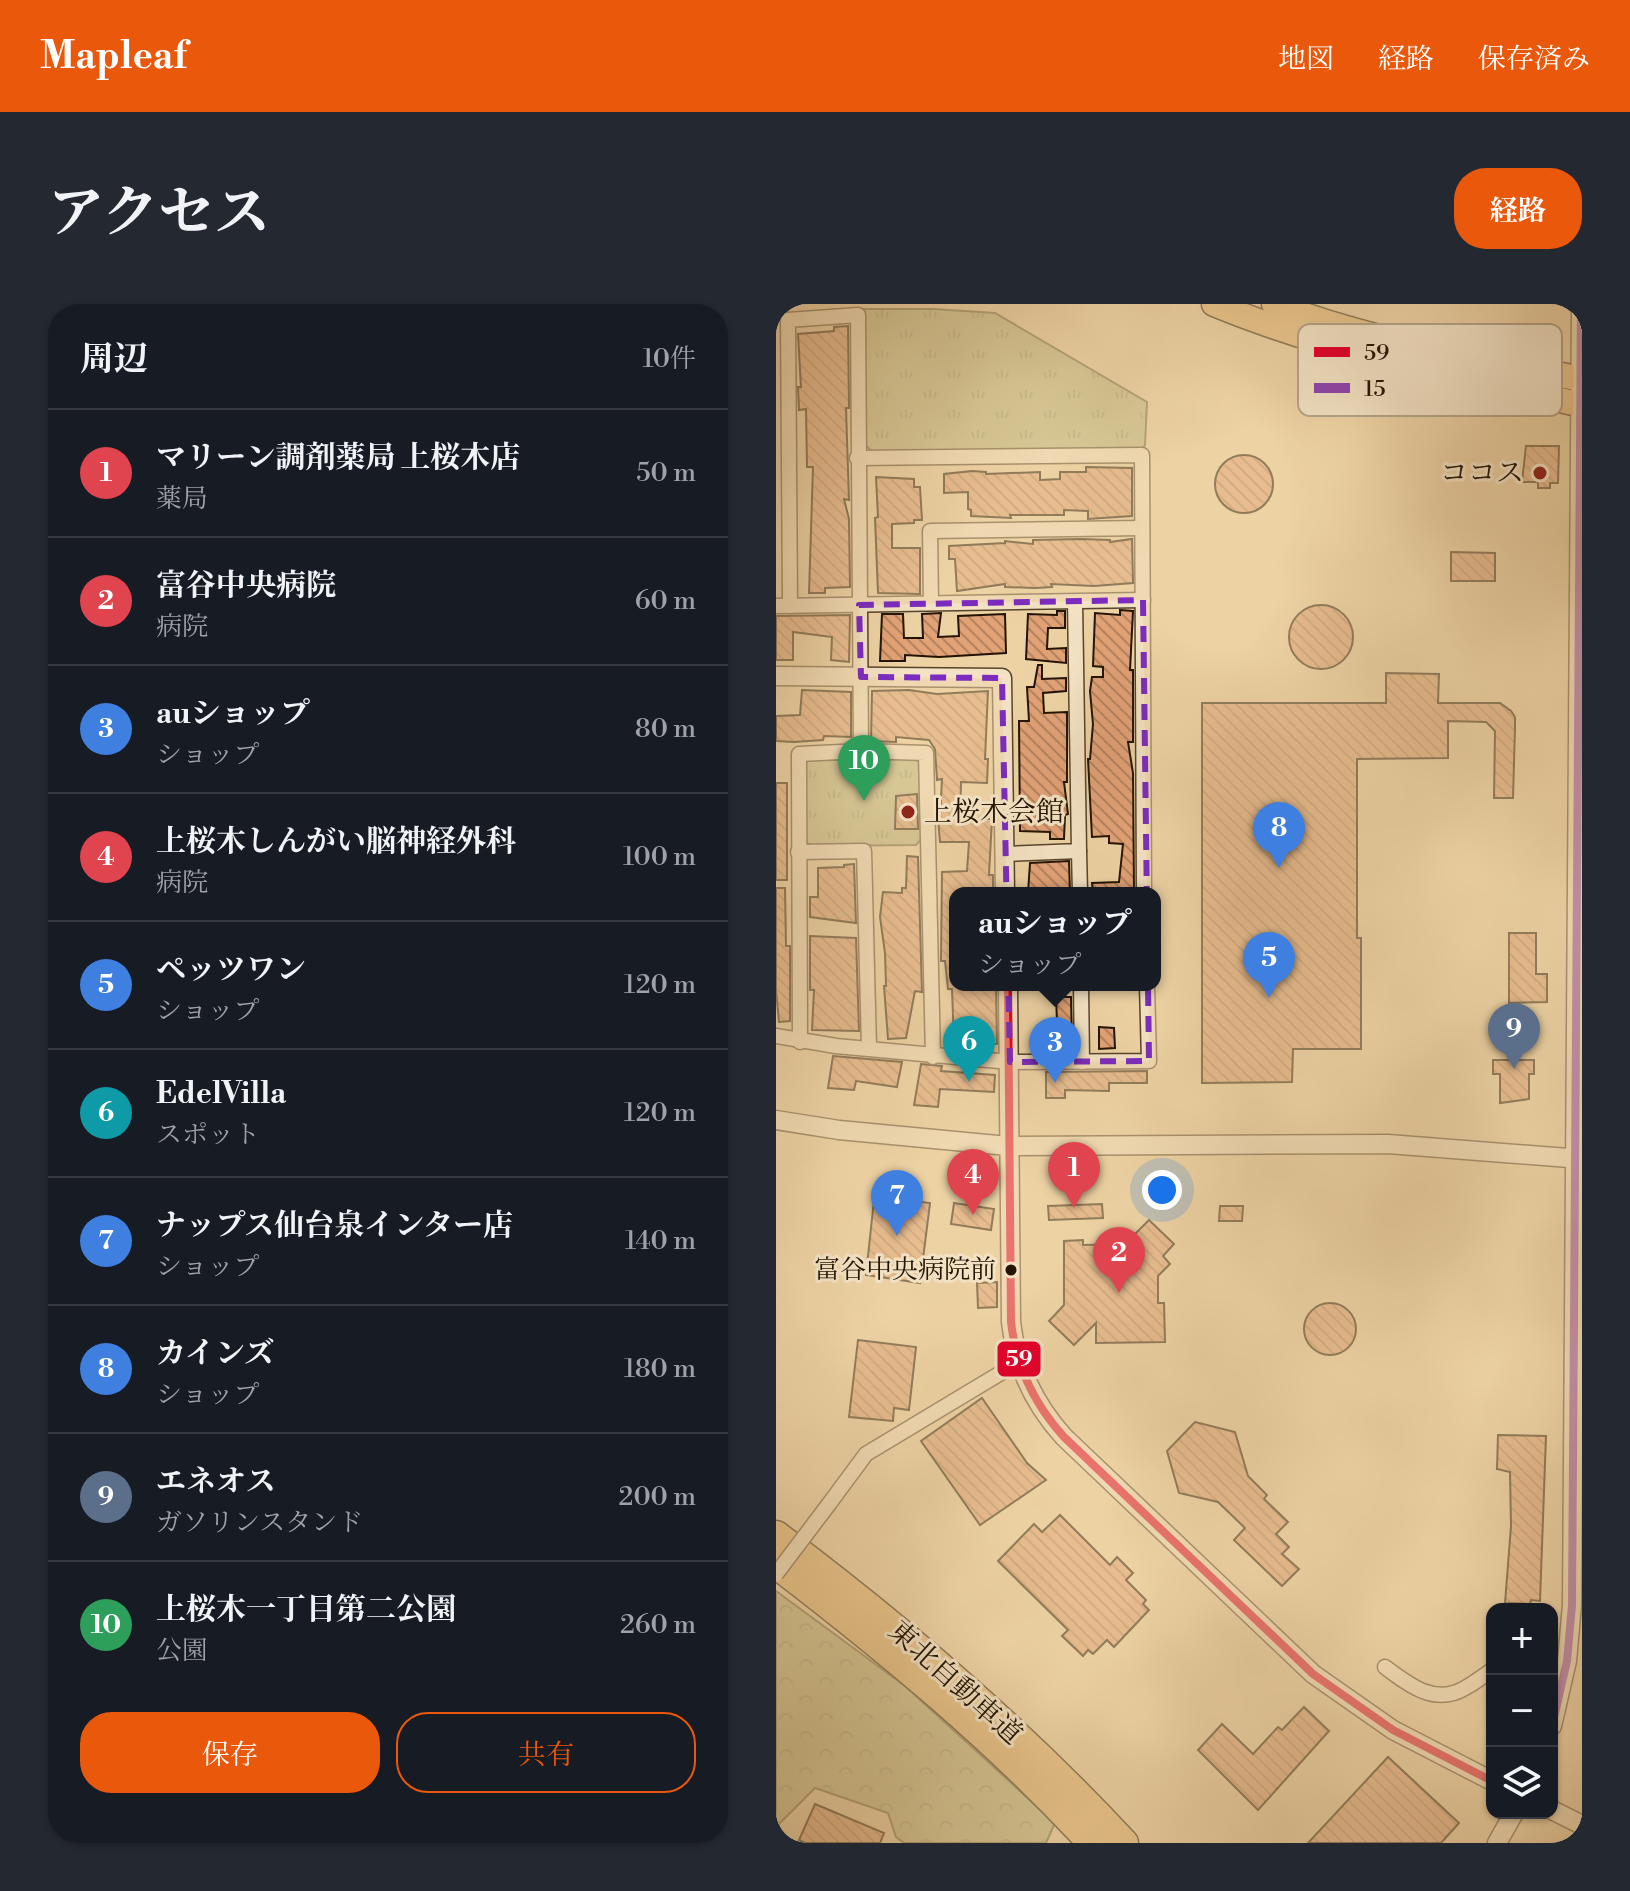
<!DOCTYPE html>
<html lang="ja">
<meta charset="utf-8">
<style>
:root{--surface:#171b24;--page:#242831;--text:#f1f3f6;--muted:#9ea1a6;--line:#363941;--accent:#ea580c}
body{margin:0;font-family:"Libre Bodoni","Noto Serif JP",serif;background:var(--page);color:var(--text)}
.controls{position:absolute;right:24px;bottom:24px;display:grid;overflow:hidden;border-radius:16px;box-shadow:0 2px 6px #0004}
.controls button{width:72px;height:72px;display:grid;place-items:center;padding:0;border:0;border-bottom:2px solid var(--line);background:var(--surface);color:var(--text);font:40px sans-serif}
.you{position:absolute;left:386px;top:886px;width:28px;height:28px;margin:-20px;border:6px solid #fff;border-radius:50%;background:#1a73e8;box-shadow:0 0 0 12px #1a73e833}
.badge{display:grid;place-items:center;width:52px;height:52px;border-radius:50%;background:var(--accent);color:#fff;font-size:26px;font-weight:700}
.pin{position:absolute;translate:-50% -66px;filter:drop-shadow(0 2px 4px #0008)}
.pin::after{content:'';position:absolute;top:42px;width:28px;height:24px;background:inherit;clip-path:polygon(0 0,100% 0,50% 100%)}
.popup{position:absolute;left:173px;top:583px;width:212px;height:104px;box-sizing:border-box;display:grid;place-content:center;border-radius:16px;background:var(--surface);filter:drop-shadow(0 2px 6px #0005);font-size:26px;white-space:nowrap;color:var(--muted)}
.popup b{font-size:30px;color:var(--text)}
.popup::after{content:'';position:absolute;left:50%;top:100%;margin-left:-16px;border:16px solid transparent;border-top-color:var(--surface)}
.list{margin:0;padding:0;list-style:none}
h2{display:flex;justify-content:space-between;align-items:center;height:104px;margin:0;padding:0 32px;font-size:34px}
h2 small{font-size:26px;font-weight:400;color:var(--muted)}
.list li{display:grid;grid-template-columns:52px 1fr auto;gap:24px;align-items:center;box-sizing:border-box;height:128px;padding:0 32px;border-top:2px solid var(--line)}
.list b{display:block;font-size:30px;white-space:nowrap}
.list p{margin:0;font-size:26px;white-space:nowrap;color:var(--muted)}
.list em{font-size:26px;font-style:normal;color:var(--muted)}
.actions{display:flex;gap:16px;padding:24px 32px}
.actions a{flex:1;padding:18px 0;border:2px solid var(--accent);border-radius:32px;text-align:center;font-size:28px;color:var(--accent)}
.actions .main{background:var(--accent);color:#fff}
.icon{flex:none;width:44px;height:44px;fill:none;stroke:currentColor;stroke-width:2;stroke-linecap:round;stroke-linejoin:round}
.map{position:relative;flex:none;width:806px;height:1539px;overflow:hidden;border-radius:32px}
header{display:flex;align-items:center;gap:48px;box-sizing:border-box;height:112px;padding:0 40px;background:var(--accent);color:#fff}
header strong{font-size:38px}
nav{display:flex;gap:44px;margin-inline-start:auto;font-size:28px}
.intro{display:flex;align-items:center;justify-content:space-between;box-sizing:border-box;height:192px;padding:0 48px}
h1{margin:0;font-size:56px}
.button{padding:20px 36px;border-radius:32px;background:var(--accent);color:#fff;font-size:28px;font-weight:700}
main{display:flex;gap:48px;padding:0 48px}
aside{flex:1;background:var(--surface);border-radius:32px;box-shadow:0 2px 6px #0004}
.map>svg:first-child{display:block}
.forest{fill:url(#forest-crowns);stroke:#706842;stroke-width:2}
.park{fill:url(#park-tufts);stroke:#706842;stroke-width:2}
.building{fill:url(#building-back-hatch);stroke:#231401;stroke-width:2}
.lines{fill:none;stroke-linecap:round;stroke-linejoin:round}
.minor-casing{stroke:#56442a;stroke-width:17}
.tertiary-casing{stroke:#56442a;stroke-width:21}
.trunk-casing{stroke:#231401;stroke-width:27}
.motorway-casing{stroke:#231401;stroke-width:31}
.minor{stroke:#f3e2c4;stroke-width:14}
.tertiary{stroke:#f3e2c4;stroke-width:18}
.trunk{stroke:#e6b972;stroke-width:24}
.motorway{stroke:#e6b972;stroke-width:28}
.minor-bridge-casing{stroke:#56442a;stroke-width:17;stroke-linecap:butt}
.minor-bridge{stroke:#f3e2c4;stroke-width:14}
.bus-1-casing{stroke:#f3e2c4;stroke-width:14}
.bus-2-casing{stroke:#f3e2c4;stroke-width:14}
.bus-1{stroke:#e4002b;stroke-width:8}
.bus-2{stroke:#8e44ad;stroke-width:8}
.marked{fill:none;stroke:#7b2cbf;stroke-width:6;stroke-dasharray:16 10;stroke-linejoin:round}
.poi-dot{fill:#8f2418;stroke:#f3e2c4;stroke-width:3}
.bus-dot{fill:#231401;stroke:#f3e2c4;stroke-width:3}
.labels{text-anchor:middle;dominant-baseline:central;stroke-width:6;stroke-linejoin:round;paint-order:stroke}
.bus-label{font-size:26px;fill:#231401;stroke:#f3e2c4;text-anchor:end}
.poi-label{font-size:28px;fill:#231401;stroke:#f3e2c4;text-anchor:end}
.street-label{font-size:28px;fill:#231401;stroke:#f3e2c4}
.key{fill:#f3e2c4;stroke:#b5a48a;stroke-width:2}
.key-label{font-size:22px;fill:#231401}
.line-badge{stroke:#f3e2c4;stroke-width:3}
.badge-label{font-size:22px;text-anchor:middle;font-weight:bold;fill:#fff}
</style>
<header>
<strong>Mapleaf</strong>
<nav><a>地図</a><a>経路</a><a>保存済み</a></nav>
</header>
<div class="intro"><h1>アクセス</h1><a class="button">経路</a></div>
<main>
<aside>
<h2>周辺<small>10件</small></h2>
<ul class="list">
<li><span class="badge" style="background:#e0444e">1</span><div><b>マリーン調剤薬局 上桜木店</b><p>薬局</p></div><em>50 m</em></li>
<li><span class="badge" style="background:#e0444e">2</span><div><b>富谷中央病院</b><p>病院</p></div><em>60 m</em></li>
<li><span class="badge" style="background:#3f7fe0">3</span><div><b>auショップ</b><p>ショップ</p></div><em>80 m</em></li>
<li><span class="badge" style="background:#e0444e">4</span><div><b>上桜木しんがい脳神経外科</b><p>病院</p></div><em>100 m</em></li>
<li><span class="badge" style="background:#3f7fe0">5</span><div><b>ペッツワン</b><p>ショップ</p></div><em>120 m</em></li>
<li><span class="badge" style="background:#0f9aa8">6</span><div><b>EdelVilla</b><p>スポット</p></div><em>120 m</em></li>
<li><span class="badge" style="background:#3f7fe0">7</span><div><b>ナップス仙台泉インター店</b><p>ショップ</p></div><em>140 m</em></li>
<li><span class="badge" style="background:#3f7fe0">8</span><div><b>カインズ</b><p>ショップ</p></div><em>180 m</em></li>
<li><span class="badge" style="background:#5c6f8a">9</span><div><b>エネオス</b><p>ガソリンスタンド</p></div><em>200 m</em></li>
<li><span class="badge" style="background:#2e9e5b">10</span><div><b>上桜木一丁目第二公園</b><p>公園</p></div><em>260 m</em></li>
</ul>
<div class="actions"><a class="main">保存</a><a>共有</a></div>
</aside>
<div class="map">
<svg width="806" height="1539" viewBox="0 0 806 1539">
<defs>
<pattern id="forest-crowns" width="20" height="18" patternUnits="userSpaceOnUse" patternTransform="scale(2)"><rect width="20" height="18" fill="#bcbb84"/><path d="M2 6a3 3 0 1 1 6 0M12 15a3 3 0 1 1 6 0" fill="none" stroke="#a1a070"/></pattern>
<pattern id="park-tufts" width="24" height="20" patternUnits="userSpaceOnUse" patternTransform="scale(2)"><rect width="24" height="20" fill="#bcbb84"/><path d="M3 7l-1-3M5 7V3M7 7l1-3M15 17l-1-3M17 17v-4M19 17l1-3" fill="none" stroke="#a1a070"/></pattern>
<pattern id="building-back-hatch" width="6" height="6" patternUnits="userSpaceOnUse" patternTransform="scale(2)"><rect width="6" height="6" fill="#e1a276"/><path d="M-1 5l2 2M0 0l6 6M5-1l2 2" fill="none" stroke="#b6835e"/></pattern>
</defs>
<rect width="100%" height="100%" fill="#edd2a4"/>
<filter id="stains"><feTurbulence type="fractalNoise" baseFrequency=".0025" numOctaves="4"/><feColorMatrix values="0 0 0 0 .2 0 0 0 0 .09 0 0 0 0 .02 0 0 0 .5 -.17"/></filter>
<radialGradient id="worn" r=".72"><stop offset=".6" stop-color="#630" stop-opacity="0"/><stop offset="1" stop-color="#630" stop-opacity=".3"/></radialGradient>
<polygon class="forest" points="0,1287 129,1382 279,1519 270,1539 128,1539 120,1533 112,1509 39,1484 0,1523"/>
<g class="park">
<polygon points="87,5 158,5 219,9 371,98 369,141 366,146 97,149 90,141"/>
<polygon points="140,455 147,462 148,532 140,541 34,542 28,535 27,462 33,456"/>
</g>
<g class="building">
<polygon points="72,22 73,104 70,104 73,196 68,195 73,215 74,283 49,284 49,289 33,289 37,163 31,163 30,105 23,106 22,83 25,83 22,30 58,27 58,23"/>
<polygon points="750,142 783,142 782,179 774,179 774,184 762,184 762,178 746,178"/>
<circle cx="468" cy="180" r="29"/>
<polygon points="310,163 356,164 356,212 312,215 312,207 288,206 288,211 234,211 235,214 195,212 195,206 192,205 192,188 168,189 168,170 196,167 210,168 210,170 264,168 264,176 284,175 284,168 310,168"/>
<polygon points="100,173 138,175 138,183 144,183 146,216 138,216 138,219 116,220 116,244 144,244 144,290 102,289 99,214 102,213"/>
<polygon points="305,235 334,236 334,238 356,235 357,279 318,282 275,280 276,283 259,284 229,283 229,280 181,287 179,255 173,255 173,242 229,239 229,237 257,240 257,236"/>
<polygon points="675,248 719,249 719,277 675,277"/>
<circle cx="545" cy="333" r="32"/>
<polygon points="344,306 357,307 354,366 357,366 357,438 352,438 357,469 358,589 317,589 316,579 343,578 347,540 333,539 333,532 316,533 312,455 314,455 317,420 314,387 316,373 327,373 327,363 317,362 319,309 344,311"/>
<polygon points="281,307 289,307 289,324 272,324 271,345 290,344 290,359 250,355 252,310 281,311"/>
<polygon points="165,309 162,333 183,332 182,312 229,310 230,349 163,353 129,351 129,357 104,357 106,310 127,310 128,334 147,334 146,310"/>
<polygon points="74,311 73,358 55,356 56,333 17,328 17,356 0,356 0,312"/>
<polygon points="262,361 266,361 266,375 290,374 290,387 267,389 268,409 291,408 291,478 288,478 292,510 289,511 288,535 274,535 274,528 244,527 243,417 253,417 251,383 258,383"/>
<polygon points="610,369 663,370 662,399 724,399 735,407 739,413 739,424 737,494 718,494 719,427 710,418 672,417 672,454 581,455 581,634 585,634 585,745 517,745 516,778 426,779 426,399 610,399"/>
<polygon points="26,386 75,388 75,433 48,432 47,436 18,438 0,437 0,412 24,411"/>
<polygon points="133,386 161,390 212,387 209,455 212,455 211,479 185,478 184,514 216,515 213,571 217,571 217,589 179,589 179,681 220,681 221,740 178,738 176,685 172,685 169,657 165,657 166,568 191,567 193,538 164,538 162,514 164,514 166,475 161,476 159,445 153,436 120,433 120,438 95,437 96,387"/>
<rect x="0" y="479" width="11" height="97"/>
<polygon points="141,490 142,525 119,525 120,492"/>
<polygon points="131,552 142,553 146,688 139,687 130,734 112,735 108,682 110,682 109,649 104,613 107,588 126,589 126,584 130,584"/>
<polygon points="293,557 294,589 252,589 254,559"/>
<polygon points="78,560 80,619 34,613 34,593 42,593 42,564 68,563 68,561"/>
<polygon points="0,584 9,584 10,642 14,642 14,717 3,718 0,686"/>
<polygon points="733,629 760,629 760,670 771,670 771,698 733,699"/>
<polygon points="34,632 80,634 83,727 36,726 38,686 34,686"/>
<polygon points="280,693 295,693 296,740 282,742"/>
<polygon points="323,723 338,724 339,744 323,745"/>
<polygon points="57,752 126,758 121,783 80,777 78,786 52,784"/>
<polygon points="717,756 758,756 758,770 753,770 753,795 724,799 724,770 717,770"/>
<polygon points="145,760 166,762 165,767 219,771 218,788 164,785 162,803 138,801"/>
<polygon points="371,767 371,779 333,779 333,787 289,786 289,794 270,794 270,768"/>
<polygon points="98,896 128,900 129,896 154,899 144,979 90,971"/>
<polygon points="178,899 218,905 215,926 175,920"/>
<polygon points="326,900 327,914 273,916 272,902"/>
<polygon points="444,902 467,902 466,917 443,917"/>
<polygon points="373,916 398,940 387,952 394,960 382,972 382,999 388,999 389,1038 320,1039 320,1019 298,1041 273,1017 288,1001 288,937 307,936 307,941 349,940"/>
<polygon points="221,978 221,1003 202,1004 201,979"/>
<circle cx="554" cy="1025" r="26"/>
<polygon points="82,1036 140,1043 133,1106 118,1104 117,1117 73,1113"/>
<polygon points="206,1094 251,1159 270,1176 204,1221 145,1137"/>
<polygon points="419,1118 459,1128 472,1172 491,1191 488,1195 512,1218 500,1230 513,1243 506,1250 523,1265 506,1282 458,1236 469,1224 442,1198 403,1189 391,1147"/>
<polygon points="722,1131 770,1132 764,1297 755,1296 754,1300 729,1299 735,1222 734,1168 721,1165"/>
<polygon points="284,1211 334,1261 341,1253 357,1269 350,1276 370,1296 367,1300 373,1306 338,1343 331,1336 317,1350 312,1346 307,1352 286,1332 292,1326 222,1257 258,1220 266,1228"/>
<polygon points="528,1403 553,1427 482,1506 422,1446 446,1420 477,1450 502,1423 506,1426"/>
<polygon points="612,1453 683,1519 665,1539 532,1539"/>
<polygon points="39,1500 108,1529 104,1539 29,1539 23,1536"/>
</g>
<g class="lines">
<g class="minor-casing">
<g id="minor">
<polyline points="81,154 366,151 368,589"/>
<polyline points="155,299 154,227 366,224"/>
<polyline points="0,302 367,296"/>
<polyline points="14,302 12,16 82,11 85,447"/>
<polyline points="303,547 304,589"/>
<polyline points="22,548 88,547 93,744"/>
<polyline points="228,550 303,547 299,298"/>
<polyline points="305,681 306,758"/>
<polyline points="0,732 60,742 234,758 373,757 371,681"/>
<polyline points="24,738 23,450 85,447 150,449 157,753"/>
<polyline points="53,1200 90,1150 243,1058"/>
<path d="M609,1363C633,1381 659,1402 689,1384C699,1379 707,1372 716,1366"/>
</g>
</g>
<g class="tertiary-casing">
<g id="tertiary">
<polyline points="0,372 226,374 229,589"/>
<path d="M232,681L235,1018C240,1062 258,1100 288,1133L537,1370L617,1426L716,1477"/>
<polyline points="0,816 63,826 232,842 612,840 806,855"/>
<polyline points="776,1422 791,1357 796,1301 805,0"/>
<polyline points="776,1506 806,1521"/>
<polyline points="721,1539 738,1509"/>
</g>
</g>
<g class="trunk-casing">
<g id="trunk">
<path d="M438,0C557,49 681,73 806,101"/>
<path d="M498,0C596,38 703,55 806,75"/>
</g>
</g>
<g class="motorway-casing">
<g id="motorway">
<path d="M0,1231C124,1324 243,1426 348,1539"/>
<path d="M0,1260C111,1345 221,1436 316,1539"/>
</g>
</g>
<use href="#minor" class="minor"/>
<use href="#tertiary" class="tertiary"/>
<use href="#trunk" class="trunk"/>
<use href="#motorway" class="motorway"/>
<g class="minor-bridge-casing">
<polyline id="minor-bridge" points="0,1270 53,1200"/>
</g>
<use href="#minor-bridge" class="minor-bridge"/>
<g class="bus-1-casing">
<path id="bus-1" d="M232,681L235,1018C240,1062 258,1100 288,1133L537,1370L617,1426L716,1477"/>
</g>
<g class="bus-2-casing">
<polyline id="bus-2" points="776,1422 791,1357 796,1301 805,0"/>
</g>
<use href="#bus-1" class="bus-1"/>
<use href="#bus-2" class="bus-2"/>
</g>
<path d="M0 0H806V1539H0ZM367,296L373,757L234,758L226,374L85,373L83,301Z" fill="#edd2a4" fill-opacity=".55" fill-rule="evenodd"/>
<path class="marked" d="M367,296L373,757L234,758L226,374L85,373L83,301Z"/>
<g class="poi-dot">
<circle cx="764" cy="169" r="8"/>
<circle cx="132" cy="508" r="8"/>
</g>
<circle class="bus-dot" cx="235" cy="966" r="7"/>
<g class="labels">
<g class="bus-label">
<text x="220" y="966">富谷中央病院前</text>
</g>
<g class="poi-label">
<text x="748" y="169">ココス</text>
<text x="148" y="508" text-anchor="start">上桜木会館</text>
</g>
<g class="street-label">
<text transform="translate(179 1379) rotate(42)">東北自動車道</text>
</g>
</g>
<rect x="522" y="20" width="264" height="92" rx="12" class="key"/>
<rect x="538" y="43" width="36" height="10" fill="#e4002b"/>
<rect x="538" y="79" width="36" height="10" fill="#8e44ad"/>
<g class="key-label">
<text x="588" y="56">59</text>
<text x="588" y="92">15</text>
</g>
<rect class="line-badge" x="220" y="1036" width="46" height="38" rx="8" fill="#e4002b"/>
<g class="badge-label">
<text x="243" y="1062">59</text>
</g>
<rect width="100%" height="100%" filter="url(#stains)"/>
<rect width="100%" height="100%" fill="url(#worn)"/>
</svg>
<div class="controls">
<button>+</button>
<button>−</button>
<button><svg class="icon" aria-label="layers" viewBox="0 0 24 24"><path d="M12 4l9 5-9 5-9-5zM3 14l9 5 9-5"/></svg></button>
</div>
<div class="you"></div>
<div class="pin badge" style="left:298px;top:904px;background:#e0444e">1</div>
<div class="pin badge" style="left:343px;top:989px;background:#e0444e">2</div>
<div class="pin badge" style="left:279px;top:779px;background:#3f7fe0">3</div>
<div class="popup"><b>auショップ</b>ショップ</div>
<div class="pin badge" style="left:197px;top:911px;background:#e0444e">4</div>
<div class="pin badge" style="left:493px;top:694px;background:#3f7fe0">5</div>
<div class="pin badge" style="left:193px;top:778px;background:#0f9aa8">6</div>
<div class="pin badge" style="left:121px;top:932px;background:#3f7fe0">7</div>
<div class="pin badge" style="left:503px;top:564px;background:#3f7fe0">8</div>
<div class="pin badge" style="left:738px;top:765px;background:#5c6f8a">9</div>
<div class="pin badge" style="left:88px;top:497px;background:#2e9e5b">10</div>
</div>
</main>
